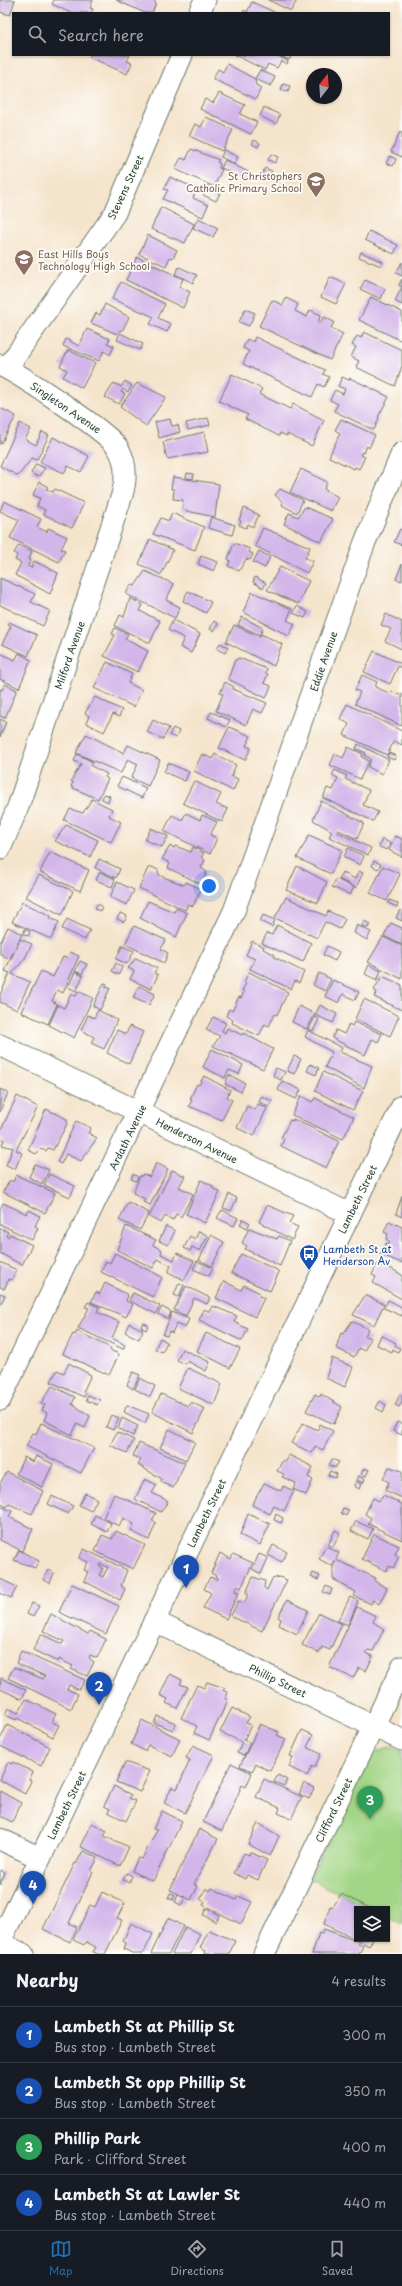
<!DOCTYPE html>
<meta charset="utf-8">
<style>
:root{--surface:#171b24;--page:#20242c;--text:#f1f3f6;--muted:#9ea1a6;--line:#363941;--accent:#1f6fb2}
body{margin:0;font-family:"Playpen Sans",sans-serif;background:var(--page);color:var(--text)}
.controls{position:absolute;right:12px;bottom:12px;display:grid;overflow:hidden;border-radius:0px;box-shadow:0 1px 3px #0004}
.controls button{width:36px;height:36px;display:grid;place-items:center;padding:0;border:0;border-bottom:1px solid var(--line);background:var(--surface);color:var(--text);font:20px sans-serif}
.compass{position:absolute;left:306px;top:68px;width:36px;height:36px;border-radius:50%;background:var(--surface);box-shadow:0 1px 3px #0004;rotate:17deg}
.you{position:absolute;left:209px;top:886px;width:14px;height:14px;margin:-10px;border:3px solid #fff;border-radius:50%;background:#1a73e8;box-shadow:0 0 0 6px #1a73e833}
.badge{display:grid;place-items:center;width:26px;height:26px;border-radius:50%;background:var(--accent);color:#fff;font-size:13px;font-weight:700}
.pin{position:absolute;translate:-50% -33px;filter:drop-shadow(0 1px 2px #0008)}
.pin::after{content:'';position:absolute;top:21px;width:14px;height:12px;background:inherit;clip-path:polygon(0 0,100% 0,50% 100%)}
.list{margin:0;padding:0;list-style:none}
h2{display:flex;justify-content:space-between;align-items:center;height:52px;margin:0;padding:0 16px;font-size:17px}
h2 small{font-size:13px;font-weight:400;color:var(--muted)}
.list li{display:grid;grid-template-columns:26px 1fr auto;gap:12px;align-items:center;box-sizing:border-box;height:56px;padding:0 16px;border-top:1px solid var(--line)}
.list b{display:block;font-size:15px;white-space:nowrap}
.list p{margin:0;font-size:13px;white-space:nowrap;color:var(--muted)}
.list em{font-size:13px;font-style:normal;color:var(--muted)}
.icon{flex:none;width:22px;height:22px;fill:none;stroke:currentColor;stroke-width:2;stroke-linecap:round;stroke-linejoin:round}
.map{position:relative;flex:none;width:402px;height:1954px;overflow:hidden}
.search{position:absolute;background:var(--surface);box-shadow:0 1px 3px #0004;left:12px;right:12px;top:12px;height:44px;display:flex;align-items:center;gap:10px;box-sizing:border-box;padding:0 14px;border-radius:0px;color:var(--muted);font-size:15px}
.sheet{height:276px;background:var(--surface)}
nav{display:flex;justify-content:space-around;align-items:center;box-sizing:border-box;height:56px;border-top:1px solid var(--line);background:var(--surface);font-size:11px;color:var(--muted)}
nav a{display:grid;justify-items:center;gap:2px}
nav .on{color:var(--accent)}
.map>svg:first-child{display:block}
.green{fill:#a2d585;stroke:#60895c}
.building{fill:#d3b5ea;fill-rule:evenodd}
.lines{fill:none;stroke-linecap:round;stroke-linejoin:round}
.minor-casing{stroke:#6a7769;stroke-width:23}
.minor{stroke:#fff;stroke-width:21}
.labels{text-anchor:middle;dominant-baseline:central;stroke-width:3.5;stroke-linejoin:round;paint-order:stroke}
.education-label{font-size:10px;fill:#785e54;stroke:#fdfcf7;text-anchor:end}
.street-label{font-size:10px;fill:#1f3d34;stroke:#fdfcf7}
.transit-label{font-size:10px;fill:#164399;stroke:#fdfcf7;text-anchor:start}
</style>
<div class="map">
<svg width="402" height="1954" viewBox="0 0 402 1954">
<rect width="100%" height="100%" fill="#fdfcf7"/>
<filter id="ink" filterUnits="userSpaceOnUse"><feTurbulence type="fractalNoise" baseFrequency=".025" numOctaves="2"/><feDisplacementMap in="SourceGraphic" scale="8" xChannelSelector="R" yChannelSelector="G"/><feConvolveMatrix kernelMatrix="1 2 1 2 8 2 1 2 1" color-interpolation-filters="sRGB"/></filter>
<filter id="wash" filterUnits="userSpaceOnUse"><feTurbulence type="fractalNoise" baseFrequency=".012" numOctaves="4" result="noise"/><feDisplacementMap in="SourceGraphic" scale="16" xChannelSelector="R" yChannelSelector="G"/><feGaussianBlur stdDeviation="0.9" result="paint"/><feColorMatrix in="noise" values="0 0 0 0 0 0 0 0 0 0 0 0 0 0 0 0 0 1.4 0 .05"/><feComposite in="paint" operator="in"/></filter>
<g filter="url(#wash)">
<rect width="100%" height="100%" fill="#f5e4cc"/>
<polygon class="green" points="389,1747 402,1750 402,1924 387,1916 387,1909 372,1909 310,1879 371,1754"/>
<g id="blocks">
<g class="building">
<polygon points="0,0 15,0 10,15 0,12"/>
<polygon points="54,0 93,0 90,8 93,9 91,13 71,13 52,4"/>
<polygon points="116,0 153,0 156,3 152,13 145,13"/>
<polygon points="268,0 297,0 291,11"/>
<polygon points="252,2 276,13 243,13 244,10 247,12"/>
<polygon points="90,55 130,55 127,61 132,63 127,74 89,57"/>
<polygon points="235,55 276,55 288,61 287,64 281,61 277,68 268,64 265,70"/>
<polygon points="278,55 292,55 289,60"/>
<polygon points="227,64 255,79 256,85 261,88 256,99 213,79 218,69 223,72"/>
<polygon points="260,70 275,77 271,86 255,79"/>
<polygon points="283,84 290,86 288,92 281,90"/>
<polygon points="219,93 245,105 240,114 257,122 251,134 200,109 205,99 213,103"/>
<polygon points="264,107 280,115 276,124 260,116"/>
<polygon points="206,117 233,130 222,151 189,136 195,124 201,127"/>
<polygon points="400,132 402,133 402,157 391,152"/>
<polygon points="254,140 260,143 258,147 252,144"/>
<polygon points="191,149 219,160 217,162 220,164 219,168 222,169 214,187 175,169 181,158 186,160"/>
<polygon points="224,150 238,157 234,164 221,157"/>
<polygon points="271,154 278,157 275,163 268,160"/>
<polygon points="390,156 396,159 393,166 386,163"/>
<polygon points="225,160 250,173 247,179 221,168"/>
<polygon points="265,168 272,171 268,179 261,176"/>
<polygon points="170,177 197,189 193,198 208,205 203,217 163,199 168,190 164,189"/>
<polygon points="207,186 220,193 216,201 203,195"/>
<polygon points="161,207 194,224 185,243 151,229"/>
<polygon points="198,218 218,228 213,237 193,228"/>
<polygon points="369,231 398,245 394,254 365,240"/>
<polygon points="148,235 177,250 173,258 170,257 166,266 139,254"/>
<polygon points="361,252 383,262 381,266 359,257"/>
<polygon points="137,257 183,279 179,287 190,292 183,308 126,280"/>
<polygon points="402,262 402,276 396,273"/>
<polygon points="179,267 197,275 193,283 175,274"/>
<polygon points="330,277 346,284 336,304 321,297"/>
<polygon points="402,279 402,305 395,301 402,287 399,285"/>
<polygon points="365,280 385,289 381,299 360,289"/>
<polygon points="121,282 165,304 158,318 171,324 167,332 150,324 154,317 112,299"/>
<polygon points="371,297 402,312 402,341 359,320"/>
<polygon points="286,298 298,304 295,311 307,317 310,310 321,315 318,322 320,323 324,317 334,322 331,328 343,334 330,360 259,326 272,300 283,305"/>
<polygon points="105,304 129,317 122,331 120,330 117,334 91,323 96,313 100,315"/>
<polygon points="245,309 255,313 249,326 239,322"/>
<polygon points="87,329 110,339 107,343 114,346 110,355 104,351 99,361 63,346 66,339 79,346"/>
<polygon points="364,332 402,350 402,366 395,386 356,367 359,361 351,357 356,347 352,345 357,336 361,338"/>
<polygon points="120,333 143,344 140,350 117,340"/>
<polygon points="255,337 325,370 323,374 329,377 324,387 318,384 312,397 243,364 249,351 243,348 247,339 253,342"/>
<polygon points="68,350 95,363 82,388 63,377 67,370 60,366"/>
<polygon points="232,374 262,389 259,394 290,409 293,404 324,420 312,446 287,434 287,436 280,433 279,436 245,419 248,415 219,401"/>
<polygon points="342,377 349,380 350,378 389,397 378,417 379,418 374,430 334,411 338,404 330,400 335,390 343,394 345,389 338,386"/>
<polygon points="125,381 132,386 128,392 123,389 121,392 125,394 119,404 105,397 114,383 121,387"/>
<polygon points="137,383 166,397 146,426 120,407"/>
<polygon points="0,408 16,416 1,444 0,444"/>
<polygon points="208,418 210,425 188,430 186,423"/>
<polygon points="170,419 172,426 178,425 180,432 159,438 155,422"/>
<polygon points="341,419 375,435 369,448 367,446 364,453 362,452 360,455 365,457 359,469 355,467 354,469 329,457 340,433 335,430"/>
<polygon points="20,423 31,429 25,439 36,445 42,432 49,435 37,460 32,458 18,476 0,466"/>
<polygon points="204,432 208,452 167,459 163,442"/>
<polygon points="53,437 89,456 81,472 68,466 64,473 40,462"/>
<polygon points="36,464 45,468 38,477 31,473"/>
<polygon points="301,469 327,482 324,489 338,497 331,511 290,492"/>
<polygon points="187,473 194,474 193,479 186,478"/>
<polygon points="173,477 219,484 215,517 182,510 183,500 173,499 174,489 171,489"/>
<polygon points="39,482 48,487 46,489 53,492 55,489 84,503 72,528 43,514 45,510 37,506 40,498 33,495"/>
<polygon points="280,489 303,500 297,513 282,505 283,502 275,495"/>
<polygon points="4,501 41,519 37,527 47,532 48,528 67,537 61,549 65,550 59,562 10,538 19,520 0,511"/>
<polygon points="305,507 333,519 321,542 284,524 289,513 298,517"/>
<polygon points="244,508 259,515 253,527 248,524 246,528 239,525 241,521 239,520"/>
<polygon points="172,513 204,527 195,550 153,534 161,518 169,521"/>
<polygon points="211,517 235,525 232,535 208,528"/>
<polygon points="263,528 310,547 305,558 313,561 307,573 255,546"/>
<polygon points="400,529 402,530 402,545 394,542"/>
<polygon points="150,539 173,550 161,575 139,564"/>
<polygon points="234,543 250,549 249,552 253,554 250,560 246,559 239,571 228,566 230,561 228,559"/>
<polygon points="19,545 32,551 29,559 31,560 28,566 31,568 34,561 58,573 50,594 15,575 21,563 15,560 17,555 14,553"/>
<polygon points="259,551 270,557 265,568 253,562"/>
<polygon points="201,556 218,562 214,571 198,564"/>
<polygon points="402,564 402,581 396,579"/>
<polygon points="280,567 309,581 298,604 267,590"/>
<polygon points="145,571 174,584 166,600 180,607 175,618 126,594 131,584 135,586"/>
<polygon points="255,577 266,583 263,588 253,582"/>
<polygon points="0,578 35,594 31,602 50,611 43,626 0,605"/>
<polygon points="188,591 211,602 206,613 183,601"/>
<polygon points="252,592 292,609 287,620 295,624 289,636 243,612"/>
<polygon points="130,598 143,605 140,611 160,621 150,643 115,626 120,615 124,617"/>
<polygon points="297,606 308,612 305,618 293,613"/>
<polygon points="386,614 402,622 402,649 385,641 391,629 381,625"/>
<polygon points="242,617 263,628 260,635 238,625"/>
<polygon points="173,620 200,634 191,653 180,647 184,638 168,630"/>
<polygon points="214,621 218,624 214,631 210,629"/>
<polygon points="9,622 37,635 28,656 2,644 11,626 8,624"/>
<polygon points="234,625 260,637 261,634 282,644 274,666 226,642"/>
<polygon points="115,628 128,634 125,639 148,651 138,672 104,656 115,635 112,634"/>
<polygon points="220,643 228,647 225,653 217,649"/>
<polygon points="374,651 402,664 401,668 398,666 390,684 364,672"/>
<polygon points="0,653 15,660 19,653 31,660 19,688 0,679"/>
<polygon points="239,658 267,669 265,673 268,674 264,683 271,686 266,698 228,679 235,660"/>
<polygon points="107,662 132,674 128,683 142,690 134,707 94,688"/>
<polygon points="362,675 377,682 375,687 389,693 391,691 399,695 402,694 402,726 355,704 360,692 355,690"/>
<polygon points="225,682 234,687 233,689 267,703 262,713 253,709 246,725 216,711 223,694 220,693"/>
<polygon points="5,684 17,690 5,718 0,716 0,689 2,690"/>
<polygon points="95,697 122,710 119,717 113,714 104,732 86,723 89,716 85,713"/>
<polygon points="347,704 402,731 402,745 394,741 387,755 344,735 349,724 340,719"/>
<polygon points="211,712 230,720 226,727 208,718"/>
<polygon points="0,719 6,722 0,737"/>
<polygon points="153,720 169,728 163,739 147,732"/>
<polygon points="229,727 251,736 246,746 251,748 245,760 219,748"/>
<polygon points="173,728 179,731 176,738 169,735"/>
<polygon points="86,734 124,753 128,745 160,760 148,786 131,778 138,764 128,759 121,773 76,753"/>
<polygon points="358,744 389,760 382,774 368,767 371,759 365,756 366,753 356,749"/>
<polygon points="348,747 363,754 362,757 369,761 360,779 330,765 335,754 343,758"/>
<polygon points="389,753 396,756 394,760 387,757"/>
<polygon points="77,754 93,762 91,766 107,774 105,777 108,779 98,799 71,787 73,782 71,781 81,764 74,761"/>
<polygon points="202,754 213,759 215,754 236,765 231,776 238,779 233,791 194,771"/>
<polygon points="168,763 189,772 185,781 164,772"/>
<polygon points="335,770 347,776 345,779 369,790 363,805 378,812 373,821 323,798 327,788 333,790 338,778 332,775"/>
<polygon points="122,777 146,788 142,798 117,786"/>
<polygon points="194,781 221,794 216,804 228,809 222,822 183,803"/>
<polygon points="104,794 110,796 108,802 102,799"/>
<polygon points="92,799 112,809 109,816 121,822 111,842 64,820 70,809 83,813"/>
<polygon points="321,801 364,823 357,839 338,830 337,832 371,848 368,855 329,837 332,831 313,820"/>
<polygon points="186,813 200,820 202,815 217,822 210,835 217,838 210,854 164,831 172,815 182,820"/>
<polygon points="66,825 98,840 90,857 55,841"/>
<polygon points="151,828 168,836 162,847 145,840"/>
<polygon points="309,835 342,850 331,874 297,858"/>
<polygon points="395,836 402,839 402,857 389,850"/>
<polygon points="382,839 390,843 387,850 379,847"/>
<polygon points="170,846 174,848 175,846 191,852 193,847 204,853 201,857 205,860 201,868 207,872 201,884 168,868 170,863 162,859"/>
<polygon points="348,848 364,856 360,865 344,857"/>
<polygon points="50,852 89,870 80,891 40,872"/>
<polygon points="99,859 120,869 116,878 95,868"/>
<polygon points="374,861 381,864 378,869 372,866"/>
<polygon points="297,866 327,882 318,903 286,890"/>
<polygon points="383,866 400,874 387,901 370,893"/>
<polygon points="152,867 158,870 159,875 166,878 184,885 186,882 201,889 193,906 188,904 185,910 139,888 148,868"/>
<polygon points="359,871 363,873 356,888 339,879 342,872 355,879"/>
<polygon points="100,872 115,879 112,887 96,880"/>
<polygon points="39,875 73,891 62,915 26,897"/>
<polygon points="336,879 354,887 350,895 332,887"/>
<polygon points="117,882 134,890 127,905 110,897"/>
<polygon points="286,897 326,916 328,911 345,919 340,929 325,922 317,938 275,918"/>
<polygon points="390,900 398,904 397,907 388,903"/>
<polygon points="148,901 174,912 176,908 187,913 176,937 140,918"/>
<polygon points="22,902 51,916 50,918 59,922 51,939 12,922"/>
<polygon points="97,904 102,906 100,911 95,909"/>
<polygon points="400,910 402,911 402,921 396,918"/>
<polygon points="120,913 127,916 124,922 117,919"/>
<polygon points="263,915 275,920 272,927 260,921"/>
<polygon points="67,919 90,930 85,940 62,929"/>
<polygon points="364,921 370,924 368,928 362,926"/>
<polygon points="391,923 402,928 402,945 384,936"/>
<polygon points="277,925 311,943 303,962 262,943 267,933 272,935"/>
<polygon points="357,925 371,932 367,940 354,933"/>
<polygon points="134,926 166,940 161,949 168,953 164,963 125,944"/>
<polygon points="8,927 22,934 10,959 0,954 0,943"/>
<polygon points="25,929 30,932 28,936 23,934"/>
<polygon points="383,937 402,946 402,979 368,962"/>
<polygon points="20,939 32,944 25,958 12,974 30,982 17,1010 0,1002 0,995 10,973 5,971"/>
<polygon points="252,941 264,947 263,949 275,955 274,957 304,972 299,983 295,981 291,989 250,969 255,959 246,955"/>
<polygon points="122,946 134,951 127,964 116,959"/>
<polygon points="327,946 339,952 335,961 323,955"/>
<polygon points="70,952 79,956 63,993 57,990 52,1001 57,1004 48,1024 21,1012 41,971 53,977 63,957 67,958"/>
<polygon points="136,958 157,968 154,973 158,975 151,989 130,979 134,971 128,968"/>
<polygon points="80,961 87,964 82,974 75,971"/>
<polygon points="116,963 122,967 119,975 112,971"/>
<polygon points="369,965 381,971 377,980 365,974"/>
<polygon points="75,972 83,976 76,991 68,987"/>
<polygon points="249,972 288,992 277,1015 275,1014 269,1026 265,1024 259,1036 232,1023 233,1020 226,1016 229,1009 232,1011 239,997 241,998 244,992 242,991 246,983 244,982"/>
<polygon points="319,973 331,979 325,991 313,985"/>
<polygon points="382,976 402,985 402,1010 374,997 377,992 374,990"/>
<polygon points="333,980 359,992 355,1000 343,994 339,1003 325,996"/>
<polygon points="104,983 107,984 105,987 110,988 100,1010 93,1006"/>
<polygon points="139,986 155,994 149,1005 133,998"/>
<polygon points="78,991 93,998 74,1038 49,1025 58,1005 64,1008 71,994 76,996"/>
<polygon points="364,999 399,1016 390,1036 355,1019"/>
<polygon points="320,1005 337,1014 333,1023 315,1015"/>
<polygon points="299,1006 315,1014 307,1029 292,1022"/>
<polygon points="98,1010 117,1020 104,1049 91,1043 94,1037 81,1030 88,1015 94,1018"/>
<polygon points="213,1017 226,1023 222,1031 225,1033 227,1028 242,1035 243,1033 273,1049 263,1069 213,1046 220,1036 206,1030"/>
<polygon points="315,1017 319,1019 313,1031 309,1029"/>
<polygon points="354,1022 382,1034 378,1042 372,1039 365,1055 332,1038 336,1030 344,1034 349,1024 352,1026"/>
<polygon points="130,1026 143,1032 129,1064 107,1053 117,1030 126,1034"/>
<polygon points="308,1030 342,1048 340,1052 372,1066 364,1088 325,1067 332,1052 305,1037"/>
<polygon points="212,1049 243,1065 239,1074 229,1070 225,1078 203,1067"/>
<polygon points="294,1056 301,1059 294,1074 287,1071"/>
<polygon points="310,1064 319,1068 316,1075 307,1071"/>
<polygon points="276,1068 285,1072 281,1080 273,1076"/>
<polygon points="323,1072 363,1091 353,1110 315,1091"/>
<polygon points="229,1075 245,1083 241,1092 225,1084"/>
<polygon points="204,1076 230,1090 227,1097 232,1100 222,1120 189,1106 192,1100 190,1099 197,1084 199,1085"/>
<polygon points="282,1081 301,1090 296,1099 278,1090"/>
<polygon points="0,1089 8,1093 0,1112"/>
<polygon points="17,1096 38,1107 16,1150 22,1153 15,1169 6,1165 13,1148 2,1145 4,1140 0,1138 0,1132"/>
<polygon points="261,1096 272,1101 269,1107 259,1102"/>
<polygon points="301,1096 312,1102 315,1098 354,1117 343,1139 292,1115"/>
<polygon points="258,1104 267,1108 254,1136 237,1128 247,1106 255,1110"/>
<polygon points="46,1109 67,1119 67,1124 53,1150 48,1148 46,1151 41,1149 36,1154 28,1150"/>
<polygon points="293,1119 339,1141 326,1168 281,1146 284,1139 281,1138 290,1120 293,1121"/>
<polygon points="76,1121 91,1128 88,1133 97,1138 81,1161 66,1154 61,1164 57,1162"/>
<polygon points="156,1163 168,1169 150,1205 143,1202 145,1199 133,1193 140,1176 142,1176 143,1174 150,1177"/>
<polygon points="35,1164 49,1170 42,1184 29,1177"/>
<polygon points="172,1170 185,1176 179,1187 193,1194 181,1217 176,1214 173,1220 165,1216 161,1223 149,1217"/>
<polygon points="49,1174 75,1186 70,1197 44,1185"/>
<polygon points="133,1174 138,1177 136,1181 131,1179"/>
<polygon points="16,1175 55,1193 45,1213 3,1192 10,1180 13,1182"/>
<polygon points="201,1180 213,1186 212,1188 220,1192 205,1223 186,1214"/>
<polygon points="229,1194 237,1198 231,1211 223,1208"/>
<polygon points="402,1196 402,1217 396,1214"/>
<polygon points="128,1202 149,1213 140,1230 119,1220"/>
<polygon points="3,1203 27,1214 29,1210 40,1216 35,1226 38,1228 32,1240 0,1224 0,1209"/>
<polygon points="267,1205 293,1216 289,1223 298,1227 292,1240 259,1222"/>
<polygon points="222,1210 238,1218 234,1226 217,1218"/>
<polygon points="243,1219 250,1223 247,1228 240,1224"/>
<polygon points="389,1221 402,1227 402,1263 380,1254 386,1243 389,1244 390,1242 386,1239 388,1234 384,1232"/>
<polygon points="126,1226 156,1240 153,1245 162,1250 161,1254 174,1260 177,1253 194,1261 184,1280 168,1272 171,1266 158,1259 153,1268 117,1250"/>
<polygon points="166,1226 175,1231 168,1245 159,1241"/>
<polygon points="0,1228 8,1232 6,1236 8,1237 10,1234 32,1245 22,1265 0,1253"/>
<polygon points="249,1228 277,1239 279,1236 290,1241 280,1266 245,1249 247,1246 242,1243"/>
<polygon points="199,1231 208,1236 200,1251 192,1247 190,1251 184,1248 190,1236 195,1239"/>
<polygon points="211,1235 224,1242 212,1266 199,1260"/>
<polygon points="115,1253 162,1277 153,1297 101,1272 106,1261 110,1263"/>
<polygon points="241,1254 277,1270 279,1272 270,1291 231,1273"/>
<polygon points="197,1261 213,1268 209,1276 193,1269"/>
<polygon points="0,1262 17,1270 12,1280 9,1279 4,1289 0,1287"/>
<polygon points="377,1264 384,1267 385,1265 402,1275 402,1299 373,1283 376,1277 372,1275"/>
<polygon points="224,1281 241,1290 244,1285 260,1293 259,1296 264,1298 255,1317 216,1298"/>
<polygon points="105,1283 128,1295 126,1301 133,1304 126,1317 91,1302 96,1292 100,1294"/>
<polygon points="179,1283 184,1285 179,1297 174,1295"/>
<polygon points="186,1286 210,1298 207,1304 194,1298 186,1316 174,1310"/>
<polygon points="0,1293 5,1295 0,1306"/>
<polygon points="133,1293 160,1306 156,1314 132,1302 129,1300"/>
<polygon points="365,1295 384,1304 374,1325 353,1315"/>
<polygon points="388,1300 402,1307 402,1316 384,1308"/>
<polygon points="88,1302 99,1307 97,1312 119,1322 112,1338 125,1345 123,1349 78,1328 89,1308 85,1307"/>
<polygon points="213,1306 237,1316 234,1322 248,1329 242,1341 199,1320 204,1309 210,1312"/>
<polygon points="162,1307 171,1312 168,1319 158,1314"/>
<polygon points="172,1312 189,1319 185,1328 176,1324 172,1333 169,1331 167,1336 163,1335"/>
<polygon points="352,1321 368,1329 365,1336 371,1338 364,1351 359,1348 354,1357 336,1348 341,1333 343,1334"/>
<polygon points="143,1322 148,1325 146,1330 141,1327"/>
<polygon points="129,1323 143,1330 139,1339 125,1332"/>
<polygon points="77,1331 111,1348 110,1350 119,1354 109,1375 63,1354 73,1334 75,1335"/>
<polygon points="206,1333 240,1349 230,1368 197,1351"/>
<polygon points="381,1335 396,1343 395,1346 400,1348 398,1352 393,1349 392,1352 377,1345"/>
<polygon points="160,1338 167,1342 162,1352 155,1349"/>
<polygon points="182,1349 210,1362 206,1371 187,1361 186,1364 177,1360"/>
<polygon points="332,1358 353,1367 345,1387 326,1378"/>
<polygon points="69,1363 91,1375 83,1392 86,1393 84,1397 51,1382 57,1370 64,1373"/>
<polygon points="188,1368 222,1384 214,1405 178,1388"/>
<polygon points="133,1372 140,1375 133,1389 127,1385"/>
<polygon points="140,1378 155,1386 150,1397 135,1389"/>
<polygon points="52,1386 75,1397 72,1404 90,1416 85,1428 77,1424 72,1435 44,1420 47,1413 42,1410 45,1405 41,1403"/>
<polygon points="161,1394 188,1406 191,1402 205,1409 193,1433 152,1412"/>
<polygon points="315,1394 320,1397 321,1394 342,1407 334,1424 306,1411"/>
<polygon points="400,1394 402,1395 402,1403 399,1407 395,1405"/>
<polygon points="88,1395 100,1400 97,1405 86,1400"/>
<polygon points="380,1401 386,1405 383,1412 376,1408"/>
<polygon points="127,1405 149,1414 145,1423 124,1412"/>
<polygon points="111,1415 119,1418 113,1430 106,1427"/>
<polygon points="122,1418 138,1426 133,1436 118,1428"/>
<polygon points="397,1422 402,1424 402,1435 393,1431"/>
<polygon points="41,1423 94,1448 81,1473 26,1446 33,1433 36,1434"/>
<polygon points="303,1423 318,1430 320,1424 333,1431 323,1450 315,1446 312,1453 291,1443"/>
<polygon points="169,1429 195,1442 186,1460 160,1448"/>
<polygon points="117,1432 134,1440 127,1453 110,1445"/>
<polygon points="139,1443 185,1463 173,1488 161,1482 162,1479 138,1465 141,1460 133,1456"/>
<polygon points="289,1455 313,1467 308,1477 313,1480 306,1495 293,1489 296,1483 282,1477 284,1474 277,1471 283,1460 286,1462"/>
<polygon points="36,1456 53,1464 42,1487 16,1474 24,1457 33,1462"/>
<polygon points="332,1459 339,1462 335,1468 329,1465"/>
<polygon points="389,1467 402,1471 402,1498 385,1490 389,1482 383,1479"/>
<polygon points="364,1468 369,1470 366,1476 361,1474"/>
<polygon points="330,1471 337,1474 335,1478 328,1475"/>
<polygon points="7,1472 43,1491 32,1514 9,1504 7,1507 0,1503 0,1483"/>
<polygon points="359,1476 365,1479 363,1483 357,1480"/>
<polygon points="145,1479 157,1485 152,1493 168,1501 161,1512 135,1499"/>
<polygon points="356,1481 361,1484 359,1489 354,1486"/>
<polygon points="264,1483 281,1491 283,1486 294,1491 284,1511 274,1506 270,1514 252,1505"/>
<polygon points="85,1493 97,1499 91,1511 79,1505"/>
<polygon points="114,1494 156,1513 152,1521 156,1523 149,1540 131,1531 134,1524 123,1518 119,1526 103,1518"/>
<polygon points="383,1495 402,1504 402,1540 368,1524 371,1518 365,1514 373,1498 379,1501"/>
<polygon points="52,1496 73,1506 68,1514 48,1504"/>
<polygon points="0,1506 12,1511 9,1517 33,1529 22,1551 0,1540"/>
<polygon points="343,1508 349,1510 346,1516 341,1513"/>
<polygon points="248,1514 270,1524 260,1545 240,1535"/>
<polygon points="276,1514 283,1518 281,1523 274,1520"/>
<polygon points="95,1515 111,1523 107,1532 91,1524"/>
<polygon points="356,1521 373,1529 368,1539 351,1531"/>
<polygon points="335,1530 340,1533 333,1547 328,1545"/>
<polygon points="116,1531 145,1545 133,1569 95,1551 102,1535 112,1539"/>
<polygon points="374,1534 399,1546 395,1554 399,1556 393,1568 389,1566 386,1571 362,1559"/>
<polygon points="273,1545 287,1552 282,1562 268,1555"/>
<polygon points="326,1546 339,1553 332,1566 319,1559"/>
<path d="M84,1549L127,1570L121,1586L125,1589L120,1600L84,1581L88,1572L84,1570L88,1562L79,1558ZM100,1564L108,1567L103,1577L99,1575L103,1568L99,1566Z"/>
<polygon points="19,1550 39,1561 35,1568 14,1560"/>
<polygon points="220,1553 231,1559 233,1554 253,1563 241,1588 237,1586 235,1591 239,1592 226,1619 203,1608 211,1593 204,1589 210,1577 217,1580 218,1577 211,1573"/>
<polygon points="259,1554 268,1558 261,1574 252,1569"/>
<polygon points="336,1560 376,1578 374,1581 387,1588 379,1604 373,1600 371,1604 354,1596 356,1592 333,1579 333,1567"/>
<polygon points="48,1570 54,1573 50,1583 43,1580"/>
<polygon points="313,1573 320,1576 318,1580 311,1577"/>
<polygon points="253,1577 265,1581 264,1588 267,1590 272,1579 279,1577 287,1580 262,1631 231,1616 238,1601 244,1603 249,1594 246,1593"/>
<polygon points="0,1579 17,1587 11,1598 0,1593"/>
<polygon points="72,1584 119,1606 106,1634 59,1612"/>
<polygon points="326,1586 332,1589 330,1595 323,1592"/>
<polygon points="350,1597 358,1601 348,1625 338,1621"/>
<polygon points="287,1600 308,1610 297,1634 279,1625 281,1619 278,1617"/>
<polygon points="32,1603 39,1606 33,1617 27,1614"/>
<polygon points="357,1607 376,1616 373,1622 384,1629 373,1651 368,1650 366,1653 373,1656 366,1671 359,1668 353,1678 329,1667"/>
<polygon points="319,1613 342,1624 330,1650 322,1647 319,1653 302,1645"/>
<polygon points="51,1614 88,1634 90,1631 106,1639 97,1658 90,1655 89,1658 94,1662 87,1676 71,1669 73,1666 59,1659 58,1662 33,1650 41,1634 62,1644 64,1641 43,1631"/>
<polygon points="21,1651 85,1680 79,1690 69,1685 67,1689 78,1694 71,1709 8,1678 14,1667 43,1679 45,1676 16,1663"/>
<polygon points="170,1674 182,1680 180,1684 188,1687 177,1708 166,1703 168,1699 160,1695"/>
<polygon points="1,1678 26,1690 22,1699 0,1689"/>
<polygon points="207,1682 225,1688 223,1690 228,1693 225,1699 228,1700 209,1740 194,1733 197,1726 181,1718 197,1685 204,1688"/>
<polygon points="26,1699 56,1714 52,1722 59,1725 53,1737 17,1718 16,1720 5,1715 8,1708 18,1713"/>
<polygon points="232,1708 250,1717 246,1723 251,1725 244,1740 250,1743 244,1756 237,1753 242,1742 220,1732"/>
<polygon points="157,1716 176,1723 173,1730 154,1723"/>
<polygon points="142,1720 180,1739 172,1756 148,1745 145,1751 131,1744"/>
<polygon points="260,1724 279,1732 277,1735 286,1739 270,1771 256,1764 252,1771 240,1766"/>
<polygon points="7,1725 50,1747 41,1766 0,1746 0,1740"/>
<polygon points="302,1730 313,1735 307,1747 321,1754 314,1768 312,1766 307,1776 289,1767 293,1757 290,1756"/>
<polygon points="193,1745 214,1755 185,1813 164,1803 172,1787 177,1789 190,1760 186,1758"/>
<polygon points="8,1762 12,1764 13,1762 33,1772 29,1780 31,1781 25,1794 0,1780"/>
<polygon points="125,1762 150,1771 140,1792 116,1782"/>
<polygon points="231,1763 252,1773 246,1787 242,1785 222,1831 203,1822"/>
<polygon points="278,1775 287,1780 284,1786 274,1782"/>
<polygon points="264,1779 302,1797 291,1819 278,1813 280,1808 256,1797"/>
<polygon points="304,1783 314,1788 309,1799 299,1794"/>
<polygon points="114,1786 131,1795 129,1798 136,1801 126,1821 108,1812 110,1809 104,1806"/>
<polygon points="0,1791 21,1803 12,1822 0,1816"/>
<polygon points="162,1811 182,1821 153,1881 132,1871 138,1858 142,1859 157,1830 153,1829"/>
<polygon points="92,1823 107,1831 104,1836 129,1847 120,1866 81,1847"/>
<polygon points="258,1823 279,1836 270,1856 248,1844"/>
<polygon points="199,1829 218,1839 194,1884 198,1886 191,1900 170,1890"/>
<polygon points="83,1851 98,1858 91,1871 93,1872 69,1923 77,1927 70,1942 43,1929 75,1863 76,1864"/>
<polygon points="250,1852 267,1860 258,1880 247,1875 245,1879 234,1873 244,1853 249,1855"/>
<polygon points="0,1870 5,1873 0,1884"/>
<polygon points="127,1873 132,1876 129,1883 123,1880"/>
<polygon points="206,1888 210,1891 212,1888 236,1900 238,1896 252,1902 241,1924 203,1905 205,1902 200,1899"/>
<polygon points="102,1892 125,1903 117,1918 122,1920 105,1954 98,1954 93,1952 96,1947 86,1942 84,1945 73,1940 90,1905 95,1907"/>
<polygon points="170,1893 175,1895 173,1900 168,1898"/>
<polygon points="341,1894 372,1909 357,1909 357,1939 373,1939 369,1946 324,1924 330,1906 333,1907"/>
<polygon points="178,1895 185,1898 181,1905 175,1902"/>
<polygon points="206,1909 219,1915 216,1922 203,1915"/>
<polygon points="168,1918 183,1926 169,1954 151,1954"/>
<polygon points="131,1923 153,1934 143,1954 134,1954 124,1949 126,1943 123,1941"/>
<polygon points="185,1927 200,1934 191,1954 172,1954"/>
<polygon points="324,1929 359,1942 358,1944 363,1946 359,1954 312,1954 319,1933 322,1934"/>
<polygon points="209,1930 235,1941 229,1954 205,1954 206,1951 200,1948"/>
</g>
</g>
</g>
<g filter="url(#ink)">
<use href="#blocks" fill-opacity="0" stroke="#6a7769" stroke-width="1"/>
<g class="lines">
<g class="minor-casing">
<g id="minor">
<polyline points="199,13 205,0"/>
<path d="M0,365C21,375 107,431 118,448C127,463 127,478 122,495L18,807L0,849"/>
<polyline points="7,368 115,213 182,55"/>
<polyline points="0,1045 350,1214"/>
<polyline points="0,1400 234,911 365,542 402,453"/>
<polyline points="154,1621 402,1740"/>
<polyline points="0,1839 40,1858"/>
<polyline points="0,1942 402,1106"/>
<polyline points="0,1943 23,1954"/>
<polyline points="264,1954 402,1667"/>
</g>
</g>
<use href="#minor" class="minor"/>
</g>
</g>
<defs>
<g id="school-pin" transform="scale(1)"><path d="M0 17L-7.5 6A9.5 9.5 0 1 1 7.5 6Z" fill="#8d6e63" stroke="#fdfcf7"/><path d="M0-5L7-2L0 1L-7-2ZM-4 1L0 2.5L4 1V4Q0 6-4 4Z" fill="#fff"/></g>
<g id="bus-pin" transform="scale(1)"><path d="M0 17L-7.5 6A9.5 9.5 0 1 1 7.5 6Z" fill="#1a4fb4" stroke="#fdfcf7"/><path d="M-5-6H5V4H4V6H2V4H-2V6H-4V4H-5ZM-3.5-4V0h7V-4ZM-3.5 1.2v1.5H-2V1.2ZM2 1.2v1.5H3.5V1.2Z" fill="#fff"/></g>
</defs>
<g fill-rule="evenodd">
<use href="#school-pin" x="316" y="181"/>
<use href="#school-pin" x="24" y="259"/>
<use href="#bus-pin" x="309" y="1254"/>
</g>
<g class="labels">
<g class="education-label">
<text x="302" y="175">St Christophers<tspan x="302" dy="12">Catholic Primary School</tspan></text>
<text x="38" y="253" text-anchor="start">East Hills Boys<tspan x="38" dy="12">Technology High School</tspan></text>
</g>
<g class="street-label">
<text transform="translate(125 187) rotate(-65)">Stevens Street</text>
<text transform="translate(66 407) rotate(34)">Singleton Avenue</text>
<text transform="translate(69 655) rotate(-71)">Milford Avenue</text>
<text transform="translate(323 661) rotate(-71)">Eddie Avenue</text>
<text transform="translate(127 1137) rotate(-64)">Ardath Avenue</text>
<text transform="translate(197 1140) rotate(26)">Henderson Avenue</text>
<text transform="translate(357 1199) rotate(-64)">Lambeth Street</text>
<text transform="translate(206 1513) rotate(-64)">Lambeth Street</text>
<text transform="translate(278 1680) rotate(26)">Phillip Street</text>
<text transform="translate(66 1805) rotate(-64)">Lambeth Street</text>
<text transform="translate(333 1810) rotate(-64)">Clifford Street</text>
</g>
<g class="transit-label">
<text x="323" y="1248">Lambeth St at<tspan x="323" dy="12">Henderson Av</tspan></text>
</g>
</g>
</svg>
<div class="controls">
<button><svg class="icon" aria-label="layers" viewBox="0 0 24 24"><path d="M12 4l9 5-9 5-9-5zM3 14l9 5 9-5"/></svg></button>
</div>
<svg class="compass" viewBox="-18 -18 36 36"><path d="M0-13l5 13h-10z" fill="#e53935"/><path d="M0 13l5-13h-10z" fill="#9ea1a6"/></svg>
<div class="you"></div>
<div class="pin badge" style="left:186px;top:1588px;background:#1a4fb4">1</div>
<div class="pin badge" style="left:99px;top:1705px;background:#1a4fb4">2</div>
<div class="pin badge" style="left:370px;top:1819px;background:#2e9e5b">3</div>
<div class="pin badge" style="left:33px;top:1904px;background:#1a4fb4">4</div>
<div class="search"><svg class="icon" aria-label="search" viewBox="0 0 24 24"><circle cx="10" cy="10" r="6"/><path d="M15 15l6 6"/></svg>Search here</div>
</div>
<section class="sheet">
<h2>Nearby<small>4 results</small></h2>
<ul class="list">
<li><span class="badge" style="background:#1a4fb4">1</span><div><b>Lambeth St at Phillip St</b><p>Bus stop · Lambeth Street</p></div><em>300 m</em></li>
<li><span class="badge" style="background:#1a4fb4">2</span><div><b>Lambeth St opp Phillip St</b><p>Bus stop · Lambeth Street</p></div><em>350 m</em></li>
<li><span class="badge" style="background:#2e9e5b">3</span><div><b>Phillip Park</b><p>Park · Clifford Street</p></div><em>400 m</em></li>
<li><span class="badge" style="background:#1a4fb4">4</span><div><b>Lambeth St at Lawler St</b><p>Bus stop · Lambeth Street</p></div><em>440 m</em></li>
</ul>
</section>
<nav>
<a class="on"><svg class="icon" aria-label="map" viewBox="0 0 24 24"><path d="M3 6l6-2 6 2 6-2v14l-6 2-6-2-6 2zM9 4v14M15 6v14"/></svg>Map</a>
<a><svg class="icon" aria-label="directions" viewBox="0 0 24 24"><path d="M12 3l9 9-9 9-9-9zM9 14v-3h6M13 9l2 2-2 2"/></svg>Directions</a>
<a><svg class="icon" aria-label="saved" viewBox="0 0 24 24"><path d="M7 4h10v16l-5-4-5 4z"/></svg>Saved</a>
</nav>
